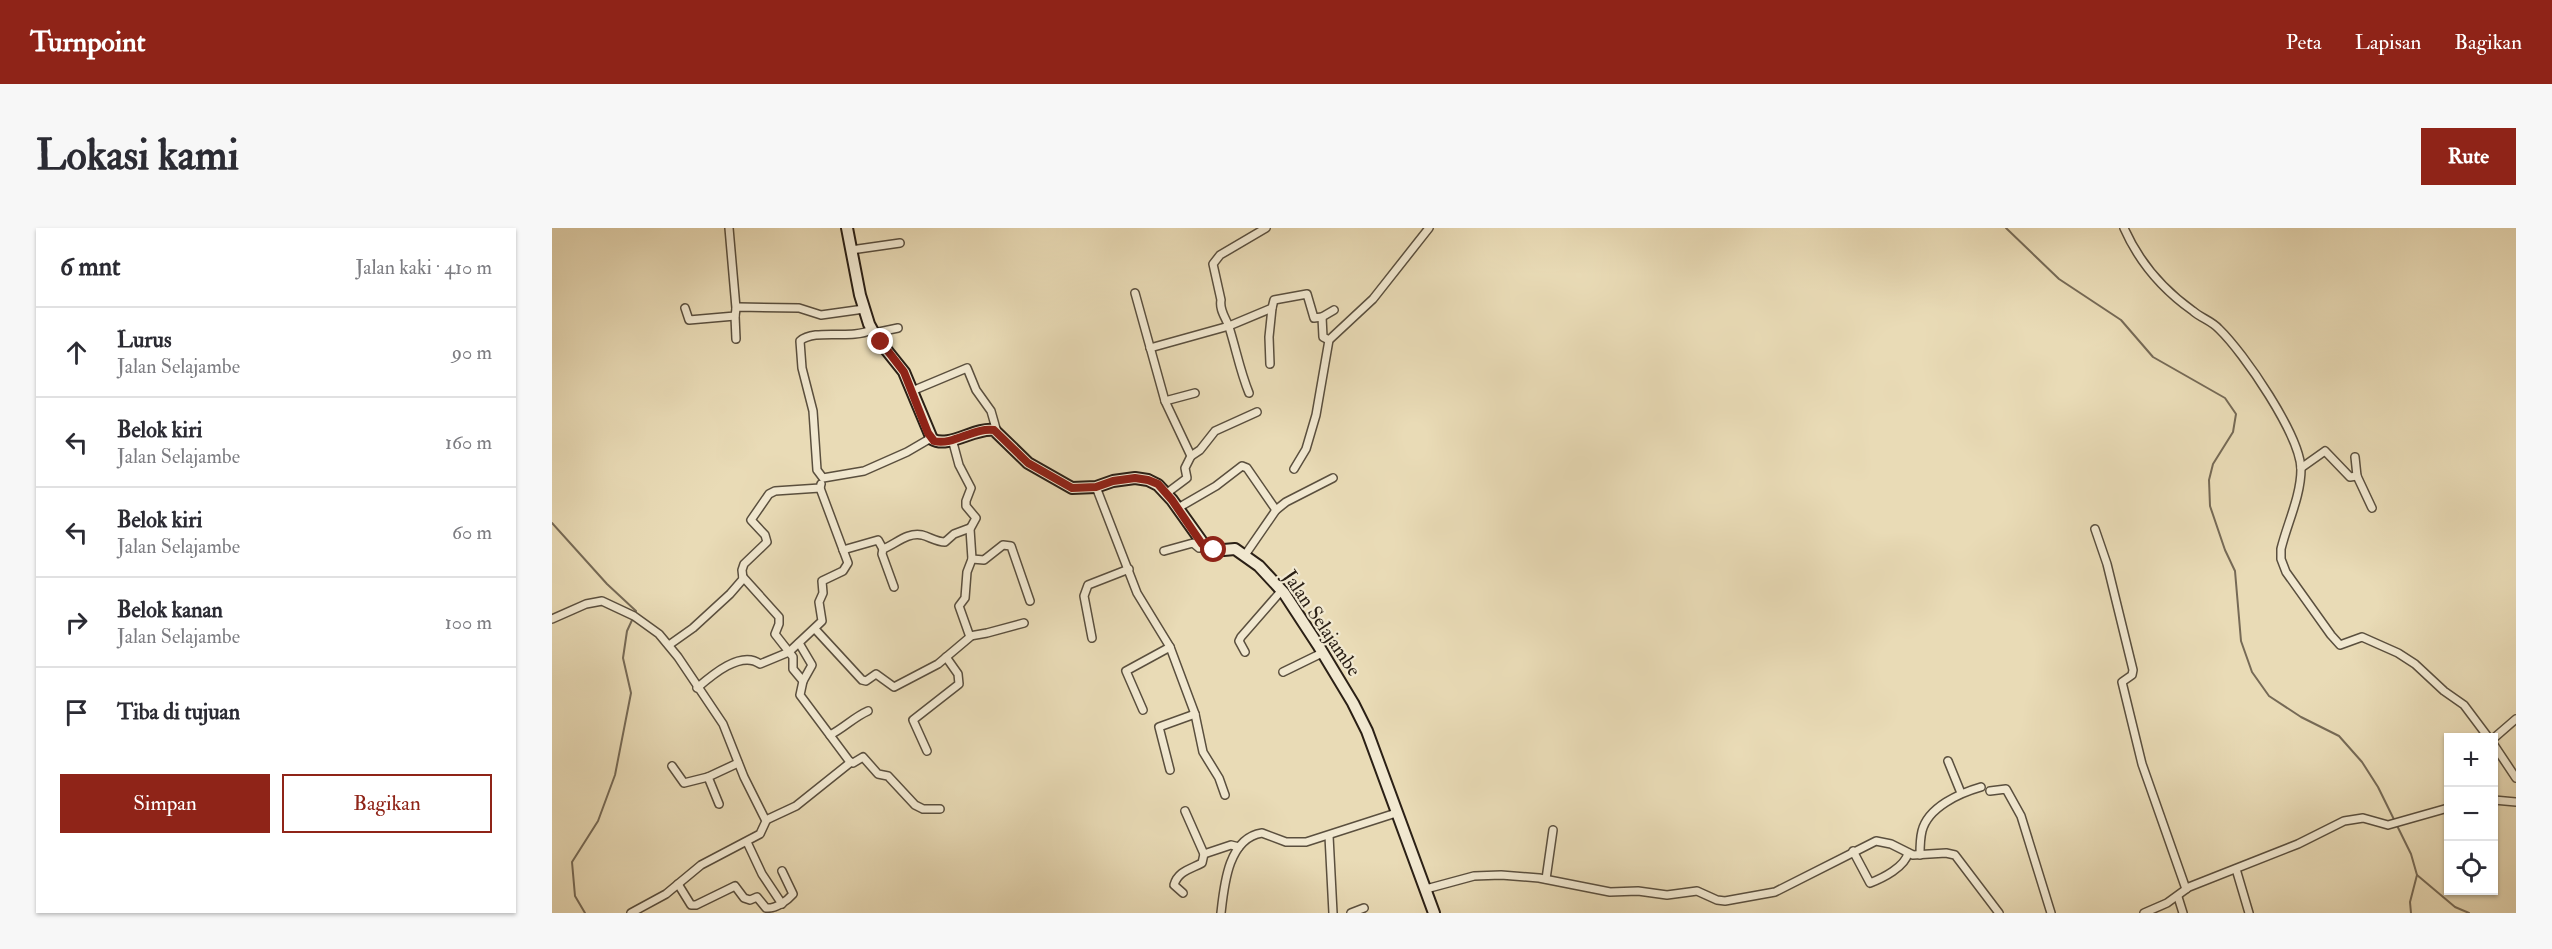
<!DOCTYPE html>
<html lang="id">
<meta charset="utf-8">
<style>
:root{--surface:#fff;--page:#f7f7f7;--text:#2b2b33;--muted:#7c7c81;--line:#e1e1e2;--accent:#8f2418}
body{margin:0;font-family:"IM FELL Double Pica",serif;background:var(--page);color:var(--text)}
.controls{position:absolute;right:18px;bottom:18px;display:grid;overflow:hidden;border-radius:0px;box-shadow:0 2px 4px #0004}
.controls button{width:54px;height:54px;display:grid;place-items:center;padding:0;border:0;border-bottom:2px solid var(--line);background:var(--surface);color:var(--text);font:30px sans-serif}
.stop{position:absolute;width:18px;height:18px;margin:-14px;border:4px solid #8f2418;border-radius:50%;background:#fff}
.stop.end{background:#8f2418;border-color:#fff;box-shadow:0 2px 6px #0008}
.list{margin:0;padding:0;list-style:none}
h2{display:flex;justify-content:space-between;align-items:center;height:78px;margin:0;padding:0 24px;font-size:26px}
h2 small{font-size:20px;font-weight:400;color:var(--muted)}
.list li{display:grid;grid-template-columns:39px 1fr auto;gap:18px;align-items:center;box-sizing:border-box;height:90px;padding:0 24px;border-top:2px solid var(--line)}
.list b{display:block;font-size:22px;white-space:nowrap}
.list p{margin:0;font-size:20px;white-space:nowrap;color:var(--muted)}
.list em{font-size:20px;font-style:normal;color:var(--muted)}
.actions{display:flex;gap:12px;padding:18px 24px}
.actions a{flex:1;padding:14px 0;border:2px solid var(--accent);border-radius:0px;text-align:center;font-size:21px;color:var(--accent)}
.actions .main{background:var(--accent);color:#fff}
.icon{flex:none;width:33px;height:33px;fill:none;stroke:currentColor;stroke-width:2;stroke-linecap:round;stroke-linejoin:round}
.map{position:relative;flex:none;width:1964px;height:685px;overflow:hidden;border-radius:0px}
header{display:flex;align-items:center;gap:36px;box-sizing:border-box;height:84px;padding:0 30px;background:var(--accent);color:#fff}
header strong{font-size:28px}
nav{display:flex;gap:33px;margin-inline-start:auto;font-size:21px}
.intro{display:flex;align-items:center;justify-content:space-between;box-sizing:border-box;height:144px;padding:0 36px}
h1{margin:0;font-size:42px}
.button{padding:15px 27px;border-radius:0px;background:var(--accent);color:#fff;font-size:21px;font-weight:700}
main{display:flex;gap:36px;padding:0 36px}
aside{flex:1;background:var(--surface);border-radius:0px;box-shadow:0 2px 4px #0004}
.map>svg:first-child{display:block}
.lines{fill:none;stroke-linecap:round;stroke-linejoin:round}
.stream{stroke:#766a56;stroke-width:2}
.street-casing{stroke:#5a4f3e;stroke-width:10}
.secondary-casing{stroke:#2b2016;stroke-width:14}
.street{stroke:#f1e8d0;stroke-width:7}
.secondary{stroke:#f1e8d0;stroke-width:10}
.route{stroke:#8f2418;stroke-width:8}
.labels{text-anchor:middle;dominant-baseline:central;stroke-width:4.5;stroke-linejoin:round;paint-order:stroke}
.street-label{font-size:20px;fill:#2b2016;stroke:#f1e8d0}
</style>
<header>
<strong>Turnpoint</strong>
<nav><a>Peta</a><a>Lapisan</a><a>Bagikan</a></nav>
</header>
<div class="intro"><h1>Lokasi kami</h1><a class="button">Rute</a></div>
<main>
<aside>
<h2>6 mnt<small>Jalan kaki · 410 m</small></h2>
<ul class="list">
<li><svg class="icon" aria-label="ahead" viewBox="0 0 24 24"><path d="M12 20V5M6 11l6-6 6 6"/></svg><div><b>Lurus</b><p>Jalan Selajambe</p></div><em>90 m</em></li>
<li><svg class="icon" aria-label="left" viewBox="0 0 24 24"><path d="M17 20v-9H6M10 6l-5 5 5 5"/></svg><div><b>Belok kiri</b><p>Jalan Selajambe</p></div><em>160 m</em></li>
<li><svg class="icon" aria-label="left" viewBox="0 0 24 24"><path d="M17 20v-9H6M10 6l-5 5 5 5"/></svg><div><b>Belok kiri</b><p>Jalan Selajambe</p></div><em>60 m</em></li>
<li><svg class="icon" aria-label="right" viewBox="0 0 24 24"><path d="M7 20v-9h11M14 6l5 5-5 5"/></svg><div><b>Belok kanan</b><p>Jalan Selajambe</p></div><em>100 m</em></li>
<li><svg class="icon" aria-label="arrive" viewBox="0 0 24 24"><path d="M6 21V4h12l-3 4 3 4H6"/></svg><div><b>Tiba di tujuan</b></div></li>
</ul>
<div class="actions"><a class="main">Simpan</a><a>Bagikan</a></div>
</aside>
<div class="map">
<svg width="1964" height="685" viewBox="0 0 1964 685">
<rect width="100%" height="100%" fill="#e9dbb6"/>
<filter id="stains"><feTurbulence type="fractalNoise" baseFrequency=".00333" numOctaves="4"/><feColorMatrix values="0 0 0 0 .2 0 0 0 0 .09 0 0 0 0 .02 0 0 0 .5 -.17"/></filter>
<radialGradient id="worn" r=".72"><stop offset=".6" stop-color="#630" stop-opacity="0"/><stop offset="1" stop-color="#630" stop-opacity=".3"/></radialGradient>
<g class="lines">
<g class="stream">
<polyline points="1454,0 1507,51 1569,92 1601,129 1673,170 1684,186 1681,204 1661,236 1657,252 1658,278 1673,322 1683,343 1689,413 1700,444 1717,468 1749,489 1787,508 1810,534 1826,559 1859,626 1865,647 1903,679 1917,685"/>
<polyline points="0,295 55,356 84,383 83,385"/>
<polyline points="33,685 23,668 20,634 46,593 63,547 79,465 71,430 75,403 81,390"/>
<polyline points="1859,685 1858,674 1865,647"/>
</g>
<g class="street-casing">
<g id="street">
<polyline points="177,0 184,80"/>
<path d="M1572,0C1587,34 1610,61 1641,83C1649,90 1660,93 1667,101C1692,125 1748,207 1749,241C1749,268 1735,296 1729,321V331L1734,344L1779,407L1788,417L1810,409L1846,425L1863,436L1892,463L1912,477L1936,509"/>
<polyline points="299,22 348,15"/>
<polyline points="583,65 613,173 639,228 633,240 635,250 615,265"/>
<polyline points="133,80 137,92 183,88 184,81 186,79 247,80 269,87 312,81"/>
<polyline points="183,88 184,111"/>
<polyline points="770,89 771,109 777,112"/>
<path d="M319,102C299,112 263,100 248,113L250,140L261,183L265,242L271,250L312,243L355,224L379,210"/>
<polyline points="322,105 346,100"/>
<polyline points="598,120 677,98 720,80 722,72 755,66 762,90 770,89 782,82"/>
<polyline points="718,136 717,109 720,80"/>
<polyline points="360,163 415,140 424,162 439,183 445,204"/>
<path d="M697,165C688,143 684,121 677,99C674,90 667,82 669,72L661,36L668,27L714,0"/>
<polyline points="613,173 643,165"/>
<polyline points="639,228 648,222 663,203 705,184"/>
<polyline points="1803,229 1805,248 1820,280"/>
<polyline points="1749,240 1773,223 1798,249 1805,248"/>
<polyline points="742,241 754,221 764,187 777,112 821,71 877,0"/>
<polyline points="544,259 585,365 618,419 643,486 651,524 667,550 673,567"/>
<polyline points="626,280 664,258 690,238 695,240 724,282"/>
<polyline points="1543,301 1555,336 1581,442 1580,447 1570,454 1590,536 1634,661"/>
<polyline points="291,322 326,312 331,321"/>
<polyline points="612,323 641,315 647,320 652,318"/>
<polyline points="693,327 724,282 734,274 781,250"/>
<polyline points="420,331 432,332 451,317 459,318 478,373"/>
<polyline points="191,349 227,389 227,396 223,406 241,429 241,441 251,453 248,467 298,534 301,535 311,529 326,546 336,548 363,577 371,581 388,581"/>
<path d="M342,359L330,326L331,321C344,316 355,304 370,307C378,309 384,314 393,314L402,306L418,300"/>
<polyline points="0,391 34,376 50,373 82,388 107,406 126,429 171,496 192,549 214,593 208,606 149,637 114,666 79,685"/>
<polyline points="263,401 310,452 314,453 324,446 342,459 386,436 418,409 407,378 413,370 415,344 420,331 418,301 424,290 414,278 414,273 419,260 407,237 400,211"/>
<polyline points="418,408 435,405 472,395"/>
<polyline points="540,410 532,368 536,357 577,341"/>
<polyline points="247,415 260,437 251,453"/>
<polyline points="117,417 141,400 178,366 191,351 190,342 192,336 215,314 213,307 199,292 217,266 223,263 268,260 269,256"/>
<polyline points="693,424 687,413 689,409 730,362"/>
<polyline points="731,444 770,425"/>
<path d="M145,460C160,447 189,422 208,436L237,424L270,393L267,374L271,365L270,353L291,343L296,335L268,260"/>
<polyline points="591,482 574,443 618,419"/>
<path d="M278,507C292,500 302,489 316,483"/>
<polyline points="1942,510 1964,491"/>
<polyline points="1942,517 1964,550"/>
<polyline points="375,523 361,492 407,456 406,446 394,429"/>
<polyline points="1396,533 1409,565"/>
<polyline points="120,538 132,555 156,549"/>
<polyline points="618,542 607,499 643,486"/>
<polyline points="1438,563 1454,561 1469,588 1499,685"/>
<polyline points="1942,572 1964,574"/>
<polyline points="167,576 156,549 186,535"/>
<polyline points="633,583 652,626 679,617 687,619"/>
<polyline points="214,592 244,578 299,534"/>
<polyline points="777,608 781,685"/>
<polyline points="195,614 210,646 230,676"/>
<path d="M1301,623L1318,655C1331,650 1353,639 1356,625"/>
<path d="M1368,627C1368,619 1368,611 1370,603C1376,579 1408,565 1429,559"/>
<polyline points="1684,641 1697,685"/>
<polyline points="994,651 1001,602"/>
<path d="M126,656L139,677H144L183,658L192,670L198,672L205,669L214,680C224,681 235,673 241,666L230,643"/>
<polyline points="874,661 922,648 949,647 987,650 1058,664 1086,663 1115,667 1145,663 1165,672 1173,673 1223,664 1324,613 1339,616 1361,627 1394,625 1403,627 1447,685"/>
<path d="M631,665L622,657C626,643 639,641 650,635L652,626"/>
<polyline points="1626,669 1631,685"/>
<path d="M669,685C672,658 676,610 710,605L734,614H754L844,585"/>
<polyline points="799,685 812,680"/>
<polyline points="1592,685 1615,675 1637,659 1746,616 1792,593 1811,590 1836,597 1896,580"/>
</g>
</g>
<g class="secondary-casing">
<path id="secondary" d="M295,0L308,67L317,96L324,109L352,144L380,211C396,221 423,199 442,202L476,235L520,260L544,259L561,253L583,250L596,252L606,257L620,272L655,321L660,323L683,321L707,338L732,365L766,417L801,475L815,503L882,685"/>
</g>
<use href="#street" class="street"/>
<use href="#secondary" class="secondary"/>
</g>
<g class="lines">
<path class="route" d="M329,114L352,144L376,205L382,213C401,218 422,199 442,202L476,235L520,260L544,259L561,253L583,250L596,252L606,256L620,272L650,316L656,322H662"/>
</g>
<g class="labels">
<g class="street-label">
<text transform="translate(770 395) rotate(56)">Jalan Selajambe</text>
</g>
</g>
<rect width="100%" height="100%" filter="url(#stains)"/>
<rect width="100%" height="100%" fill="url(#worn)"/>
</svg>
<div class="controls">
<button>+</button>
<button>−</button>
<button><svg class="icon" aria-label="locate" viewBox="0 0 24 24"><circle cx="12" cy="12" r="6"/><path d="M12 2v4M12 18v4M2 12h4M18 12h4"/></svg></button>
</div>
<div class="stop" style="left:662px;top:322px"></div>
<div class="stop end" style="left:329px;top:114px"></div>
</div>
</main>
